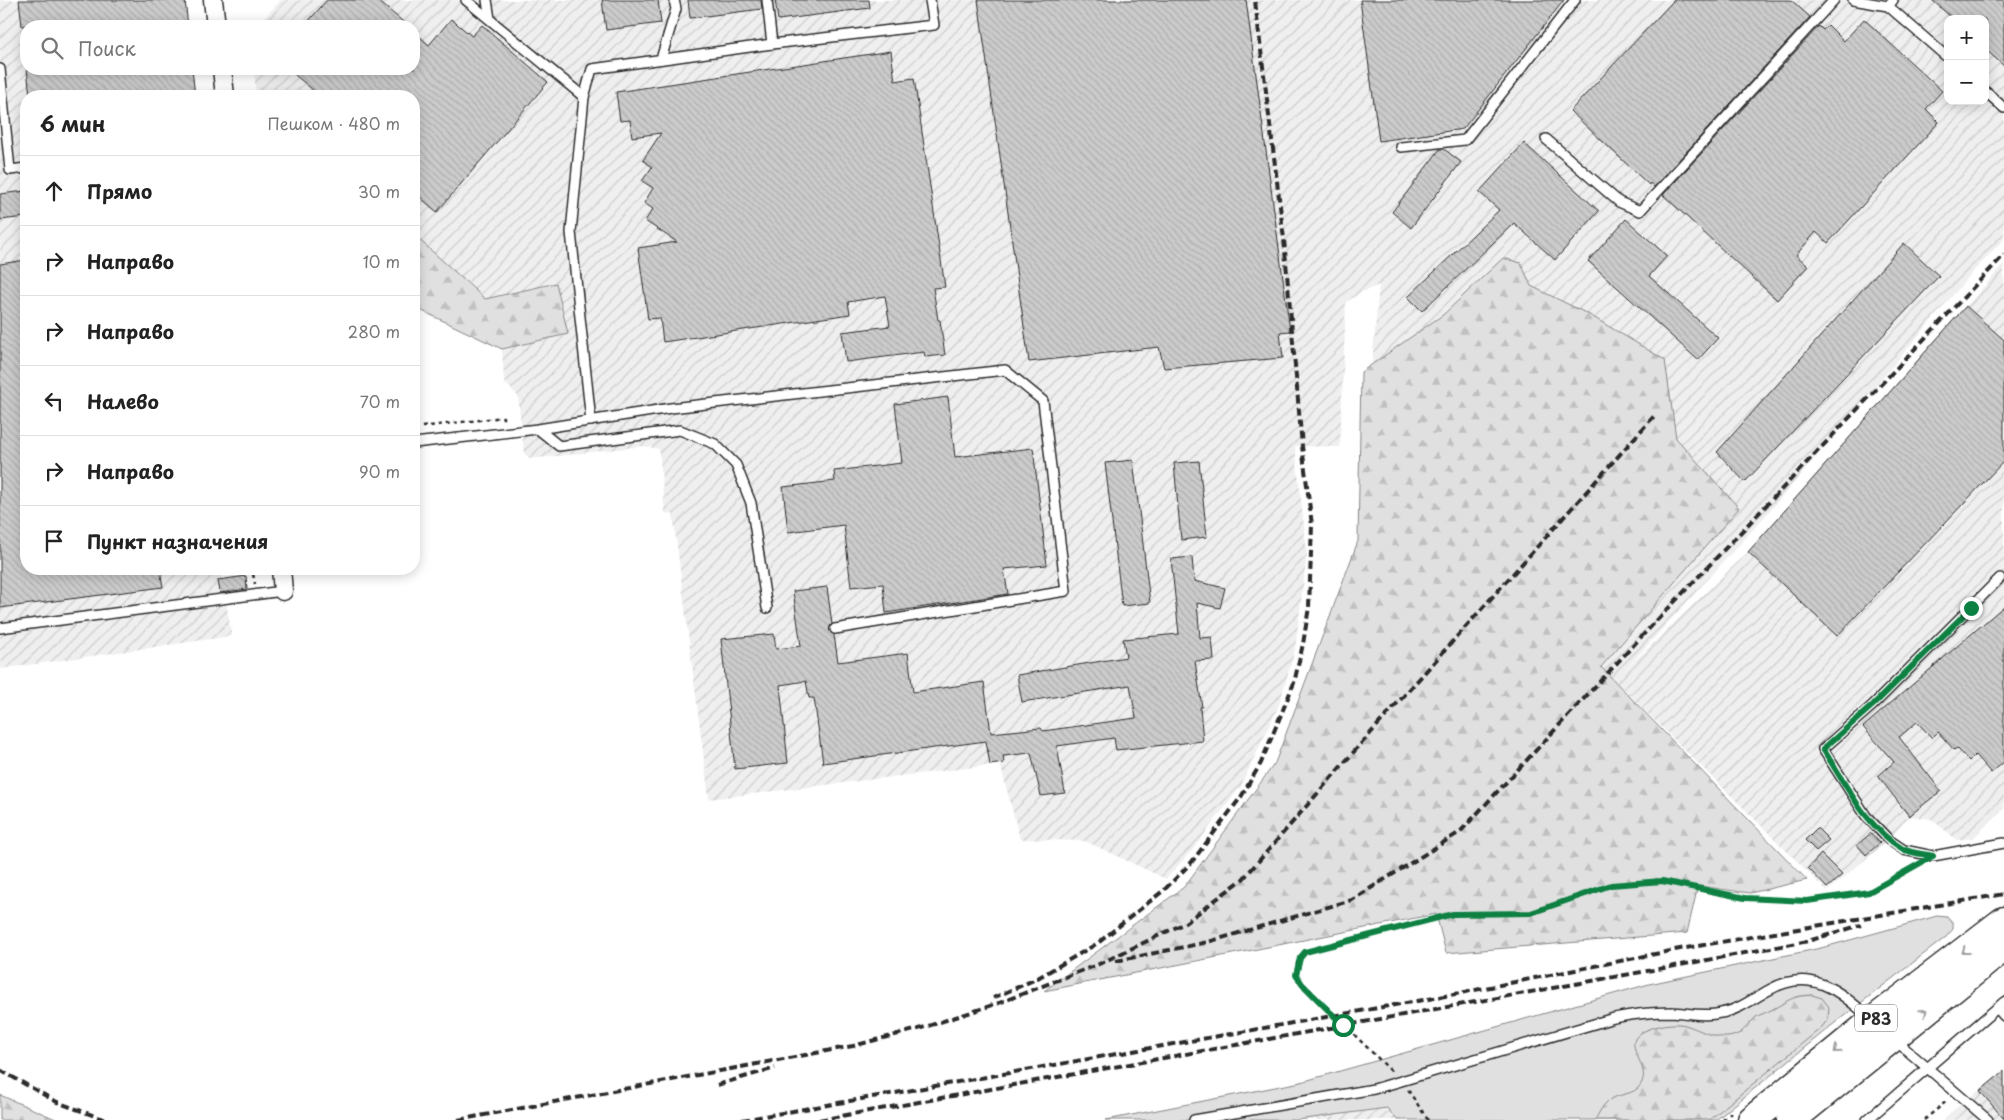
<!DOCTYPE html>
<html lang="ru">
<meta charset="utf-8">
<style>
:root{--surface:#fff;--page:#f2f2f2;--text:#222;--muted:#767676;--line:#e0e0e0}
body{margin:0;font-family:"Playpen Sans",sans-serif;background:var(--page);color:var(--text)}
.controls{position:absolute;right:15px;top:15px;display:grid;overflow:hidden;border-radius:10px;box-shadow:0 2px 12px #0003}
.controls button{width:45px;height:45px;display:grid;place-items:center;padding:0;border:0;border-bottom:1px solid var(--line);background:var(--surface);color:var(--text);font:25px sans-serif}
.stop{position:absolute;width:15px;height:15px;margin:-11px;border:4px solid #0b8043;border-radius:50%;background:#fff}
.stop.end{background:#0b8043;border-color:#fff;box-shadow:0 1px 5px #0008}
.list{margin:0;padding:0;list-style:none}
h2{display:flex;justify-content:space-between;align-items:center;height:65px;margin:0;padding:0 20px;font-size:21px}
h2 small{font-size:16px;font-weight:400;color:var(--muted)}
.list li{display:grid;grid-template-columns:32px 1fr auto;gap:15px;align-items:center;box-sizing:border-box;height:70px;padding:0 20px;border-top:1px solid var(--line)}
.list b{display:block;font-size:19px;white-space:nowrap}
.list em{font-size:16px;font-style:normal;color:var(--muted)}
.icon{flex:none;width:28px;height:28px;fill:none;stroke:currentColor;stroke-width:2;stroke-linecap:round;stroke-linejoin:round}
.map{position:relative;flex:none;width:2004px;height:1120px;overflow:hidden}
.search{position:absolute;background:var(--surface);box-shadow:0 2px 12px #0003;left:20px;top:20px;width:400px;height:55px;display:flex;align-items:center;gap:12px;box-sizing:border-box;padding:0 18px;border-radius:20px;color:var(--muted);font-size:19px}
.panel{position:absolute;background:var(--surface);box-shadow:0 2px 12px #0003;left:20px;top:90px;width:400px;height:485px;border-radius:20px}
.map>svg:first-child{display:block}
.industrial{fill:url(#industrial-furrows);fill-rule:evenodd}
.green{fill:#e0e0e0;stroke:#868686}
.forest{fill:url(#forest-firs);stroke:#868686}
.building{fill:url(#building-back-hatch);stroke:#2b2b2b}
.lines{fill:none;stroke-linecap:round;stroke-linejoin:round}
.service-casing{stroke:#2b2b2b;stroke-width:12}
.minor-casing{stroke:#2b2b2b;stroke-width:21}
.trunk-casing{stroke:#2b2b2b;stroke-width:31}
.path{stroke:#2b2b2b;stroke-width:2.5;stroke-dasharray:4 4;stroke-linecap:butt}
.service{stroke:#fff;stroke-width:9}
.minor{stroke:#fff;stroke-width:18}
.trunk{stroke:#fff;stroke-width:28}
.rail{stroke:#2b2b2b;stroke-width:4;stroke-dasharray:8 4;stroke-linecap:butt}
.oneway{stroke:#a0a0a0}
.route{stroke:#0b8043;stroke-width:6}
.labels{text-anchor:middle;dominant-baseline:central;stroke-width:4;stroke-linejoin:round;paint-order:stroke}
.shield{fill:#fff;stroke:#6b6b6b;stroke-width:1}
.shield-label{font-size:16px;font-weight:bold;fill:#2b2b2b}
</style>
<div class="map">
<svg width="2004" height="1120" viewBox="0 0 2004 1120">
<defs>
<pattern id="industrial-furrows" width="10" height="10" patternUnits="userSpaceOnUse" patternTransform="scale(1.25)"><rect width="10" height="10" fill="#efefef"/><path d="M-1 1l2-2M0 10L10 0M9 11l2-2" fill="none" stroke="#cdcdcd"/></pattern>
<pattern id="forest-firs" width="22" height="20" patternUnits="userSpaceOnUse" patternTransform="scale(1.25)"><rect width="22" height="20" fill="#e0e0e0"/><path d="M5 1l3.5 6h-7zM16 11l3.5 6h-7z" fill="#c0c0c0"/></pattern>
<pattern id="building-back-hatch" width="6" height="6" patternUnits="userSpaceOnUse" patternTransform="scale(1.25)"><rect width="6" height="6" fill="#cbcbcb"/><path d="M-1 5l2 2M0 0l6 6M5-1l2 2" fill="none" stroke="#aeaeae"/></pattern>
</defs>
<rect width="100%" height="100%" fill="#fff"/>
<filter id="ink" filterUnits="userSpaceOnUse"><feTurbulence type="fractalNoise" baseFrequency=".02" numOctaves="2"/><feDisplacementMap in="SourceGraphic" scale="10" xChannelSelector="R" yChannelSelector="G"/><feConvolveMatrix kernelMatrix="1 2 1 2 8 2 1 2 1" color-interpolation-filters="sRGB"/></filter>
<g filter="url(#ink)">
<g class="industrial">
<polygon points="0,0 180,0 184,26 26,26 26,69 190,69 194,96 26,96 26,569 220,569 232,636 0,669"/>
<path d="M281,0H2004V239L1970,275L1768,513L1623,672L1748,552L2004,264V808L1973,838L1957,840L1931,819L1909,816L1889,840L1827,891L1601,667L1362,478L1379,285L1360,293L1346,302L1340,447L1295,446L1307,553L1295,650L1279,705L1241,786L1193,849L1166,879L1085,841L1020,839L1000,764L709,799L673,514L665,513L659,449L644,446L530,459L524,453L518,396L504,382L502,349L414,307V96H256L254,69H414V26H257ZM1948,19H1985V101H1948Z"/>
<polygon points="2004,1071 2004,1120 1943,1120 1955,1109"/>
<polygon points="1387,1108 1397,1120 1297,1120"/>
</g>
<polygon class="green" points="1937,916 1947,917 1953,924 1953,929 1946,937 1831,1026 1716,1120 1397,1120 1387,1108 1297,1120 1106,1120 1301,1082 1649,984 1821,948"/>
<g class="forest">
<polygon points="414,235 485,299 556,283 568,334 502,349 414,307"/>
<polygon points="1503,258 1521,263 1531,286 1588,314 1665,360 1676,438 1739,508 1601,667 1807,880 1750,893 1698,886 1687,933 1446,953 1436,914 1044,991 1184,887 1275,763 1358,541 1361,372 1444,314"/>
<path d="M1812,995L1822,998L1829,1007L1828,1019L1821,1028L1709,1120H1595C1599,1113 1602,1106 1608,1101C1617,1093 1635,1096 1641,1084C1654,1061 1607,1039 1659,1026C1667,1024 1678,1023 1685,1025C1702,1030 1718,1042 1736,1035C1745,1031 1749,1023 1756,1017C1761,1014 1768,1012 1773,1009C1790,1000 1791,996 1812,995Z"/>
<polygon points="0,1095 58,1120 0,1120"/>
</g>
<g class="building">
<polygon points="19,0 185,0 188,26 22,26"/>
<polygon points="327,0 377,0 408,26 304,26"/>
<polygon points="602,0 658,0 661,23 606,30"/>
<polygon points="688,0 761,0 762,9 690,18"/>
<polygon points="775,0 869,0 870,8 778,20"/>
<polygon points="978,0 1246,0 1290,331 1280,332 1283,358 1164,368 1159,347 1029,362"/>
<polygon points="1360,0 1564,0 1463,129 1379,141"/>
<polygon points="1674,0 1791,0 1810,17 1654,187 1650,183 1649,185 1570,111"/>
<polygon points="1932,0 2004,0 2004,66 1985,49 1985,19 1953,19"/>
<polygon points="451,19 472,36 482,25 548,82 437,212 414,192 414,96 320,96 288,69 414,69 414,31 429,45"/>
<polygon points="1864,19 1942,91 1926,109 1939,122 1828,243 1816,232 1796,255 1808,266 1777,300 1663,195 1819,26 1823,30 1828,25 1844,41"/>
<polygon points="891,51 895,81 914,78 945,287 933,288 938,320 940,320 945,355 925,357 924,352 846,362 842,332 890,326 885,296 848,302 850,314 663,342 660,318 648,319 638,248 677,242 645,221 653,209 644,203 653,188 642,181 652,167 643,160 661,133 632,137 630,120 620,121 616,92"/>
<polygon points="27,69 192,69 195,96 30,96"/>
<polygon points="1524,143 1599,211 1555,260 1514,223 1422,311 1408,297 1499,210 1479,192"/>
<polygon points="1440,149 1444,149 1461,162 1411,228 1392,212"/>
<polygon points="26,191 26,217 0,220 0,194"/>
<polygon points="1626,219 1667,256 1649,276 1718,338 1698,360 1588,261"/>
<polygon points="1904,243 1939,276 1745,482 1717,452"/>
<polygon points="26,260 26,569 160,569 163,587 0,608 0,264"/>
<polygon points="1966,306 2004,340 2004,461 1837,636 1748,552"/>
<polygon points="948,397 955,457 1033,448 1047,565 1004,569 1008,594 886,613 883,584 851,587 844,525 788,532 783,487 835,481 834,471 902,463 895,404"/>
<polygon points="1133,460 1150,603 1122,606 1105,463"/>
<polygon points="1199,461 1207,537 1181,540 1174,463"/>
<polygon points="1192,557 1194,581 1225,588 1220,608 1197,603 1200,638 1212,637 1214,660 1195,661 1202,707 1200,707 1203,741 1116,750 1114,738 1057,746 1065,793 1041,796 1031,753 1003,756 1004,763 990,765 986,741 823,763 814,698 809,698 806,681 780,685 788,763 735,769 721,639 774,634 776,649 801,646 793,591 827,587 832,624 829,630 834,635 838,662 908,653 913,692 984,682 991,733 1041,728 1043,731 1136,718 1130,685 1022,702 1017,675 1126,657 1123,639 1179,634 1171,559"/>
<polygon points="246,576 247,589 220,593 218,580"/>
<polygon points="2004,606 2004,762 1991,773 1975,755 1969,761 1957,748 1954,750 1938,732 1932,738 1917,722 1899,737 1941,791 1909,816 1878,776 1894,762 1863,727"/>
<polygon points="1817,828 1829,840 1816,851 1805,840"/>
<polygon points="1871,833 1880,843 1866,855 1857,845"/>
<polygon points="1821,854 1842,875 1827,888 1808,868"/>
<polygon points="2004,1071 2004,1119 1980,1091"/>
</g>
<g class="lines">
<g class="service-casing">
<g id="service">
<polyline points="466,0 584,97"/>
<polyline points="487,0 490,19"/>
<polyline points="1853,0 1888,6 1893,0"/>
<polyline points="1888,6 1948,58"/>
<polyline points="772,44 934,25 930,0"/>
<polyline points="661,59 676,9 674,0"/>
<polyline points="0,69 10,170 26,168"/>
<polyline points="1985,91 2004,108"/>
<polyline points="1546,139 1619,202 1640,211 1834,0"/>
<polyline points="1401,147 1465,140 1575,0"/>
<polyline points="591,421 571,232 584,97 592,69 772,44 767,0"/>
<polyline points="538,429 559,446 680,430 715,444 736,465 751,503 767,608"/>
<polyline points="414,443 538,429 671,408 1005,370 1043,401 1066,591 835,629"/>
<polyline points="2000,578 1873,705 1823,749 1866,816 1889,840 1904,850 1933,856 2004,843"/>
<polyline points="0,628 283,591"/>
<polyline points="1997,1008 2004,1016"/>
<polyline points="1895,1040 1988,1120"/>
<path d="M1194,1120L1374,1089L1614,1018C1633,1014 1652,1012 1672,1012C1688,1013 1705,1017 1721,1013C1739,1010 1754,998 1769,990C1811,966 1839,991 1870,1018"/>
<polyline points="1867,1120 2004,1002"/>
</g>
</g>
<g class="minor-casing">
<g id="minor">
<polyline points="213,0 216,26"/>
<polyline points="222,69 225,96"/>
<polyline points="281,569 283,591"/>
</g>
</g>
<g class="trunk-casing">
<g id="trunk">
<polyline points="1752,1120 1873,1021 2004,921"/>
<polyline points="1791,1120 2004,947"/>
</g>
</g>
<g class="path">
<polyline points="414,428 503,417 503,420"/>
<polyline points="247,569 253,574 255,584"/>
<path d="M1391,1071L1302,983C1294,972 1295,962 1305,952L1453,914L1531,913L1611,885L1662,881L1745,898L1807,901L1869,892L1917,865"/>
<polyline points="1408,1090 1428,1120"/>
<polyline points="1723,1120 1731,1113"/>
<polyline points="1924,1120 1948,1100"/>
</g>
<use href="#service" class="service"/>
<use href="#minor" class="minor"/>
<use href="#trunk" class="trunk"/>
<g class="rail">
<polyline points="1116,961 1208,942 1352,900 1460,832 1642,636 2004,255"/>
<polyline points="993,998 1036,979 1098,943 1164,890 1191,863 1241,797 1261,763 1294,683 1303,644 1309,607 1312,525 1302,446 1284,239 1255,1"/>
<polyline points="0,1070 57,1102 106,1120"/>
<polyline points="717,1085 775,1068"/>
<polyline points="458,1120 853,1046 922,1028 999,1003 1099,964 1185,923 1243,879 1351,755 1655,415"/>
<polyline points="742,1120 1440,997 1680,949 2004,894"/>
<polyline points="819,1120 1675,966 1808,941 1861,925"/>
</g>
</g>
<defs><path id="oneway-chevron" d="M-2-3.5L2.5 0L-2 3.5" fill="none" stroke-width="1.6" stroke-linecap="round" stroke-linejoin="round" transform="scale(1.25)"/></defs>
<g class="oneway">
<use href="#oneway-chevron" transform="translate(1965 951) rotate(143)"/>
<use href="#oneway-chevron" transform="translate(1924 1012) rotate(-39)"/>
<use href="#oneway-chevron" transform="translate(1837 1050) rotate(141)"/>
</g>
</g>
<g class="lines" filter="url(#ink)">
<path class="route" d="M1343,1025L1302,984L1296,975L1300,958L1305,952L1453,914L1531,913L1611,885L1662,881L1745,898L1807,901L1869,892L1933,856C1923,854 1911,853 1903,849C1866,828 1845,783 1823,749L1873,705L1971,608"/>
</g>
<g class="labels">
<rect class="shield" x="1855" y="1004.5" width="42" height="27" rx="4"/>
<g class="shield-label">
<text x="1876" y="1018">Р83</text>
</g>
</g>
</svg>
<div class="controls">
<button>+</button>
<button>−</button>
</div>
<div class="stop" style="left:1343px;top:1025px"></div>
<div class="stop end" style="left:1971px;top:608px"></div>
<div class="search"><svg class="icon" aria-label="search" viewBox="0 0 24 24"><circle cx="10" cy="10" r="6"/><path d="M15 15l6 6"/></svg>Поиск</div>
<section class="panel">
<h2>6 мин<small>Пешком · 480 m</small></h2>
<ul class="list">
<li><svg class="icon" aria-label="ahead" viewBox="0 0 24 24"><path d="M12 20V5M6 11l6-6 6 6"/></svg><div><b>Прямо</b></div><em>30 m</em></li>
<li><svg class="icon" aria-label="right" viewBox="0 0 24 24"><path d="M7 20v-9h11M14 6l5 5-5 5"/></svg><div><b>Направо</b></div><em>10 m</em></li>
<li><svg class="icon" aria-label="right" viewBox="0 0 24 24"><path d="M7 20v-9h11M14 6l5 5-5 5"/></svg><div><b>Направо</b></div><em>280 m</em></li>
<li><svg class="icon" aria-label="left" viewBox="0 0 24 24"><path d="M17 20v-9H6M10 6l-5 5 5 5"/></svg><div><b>Налево</b></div><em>70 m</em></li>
<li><svg class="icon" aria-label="right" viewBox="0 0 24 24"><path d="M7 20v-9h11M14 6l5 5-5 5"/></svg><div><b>Направо</b></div><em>90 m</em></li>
<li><svg class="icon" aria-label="arrive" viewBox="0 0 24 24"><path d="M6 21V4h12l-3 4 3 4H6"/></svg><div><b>Пункт назначения</b></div></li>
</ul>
</section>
</div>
